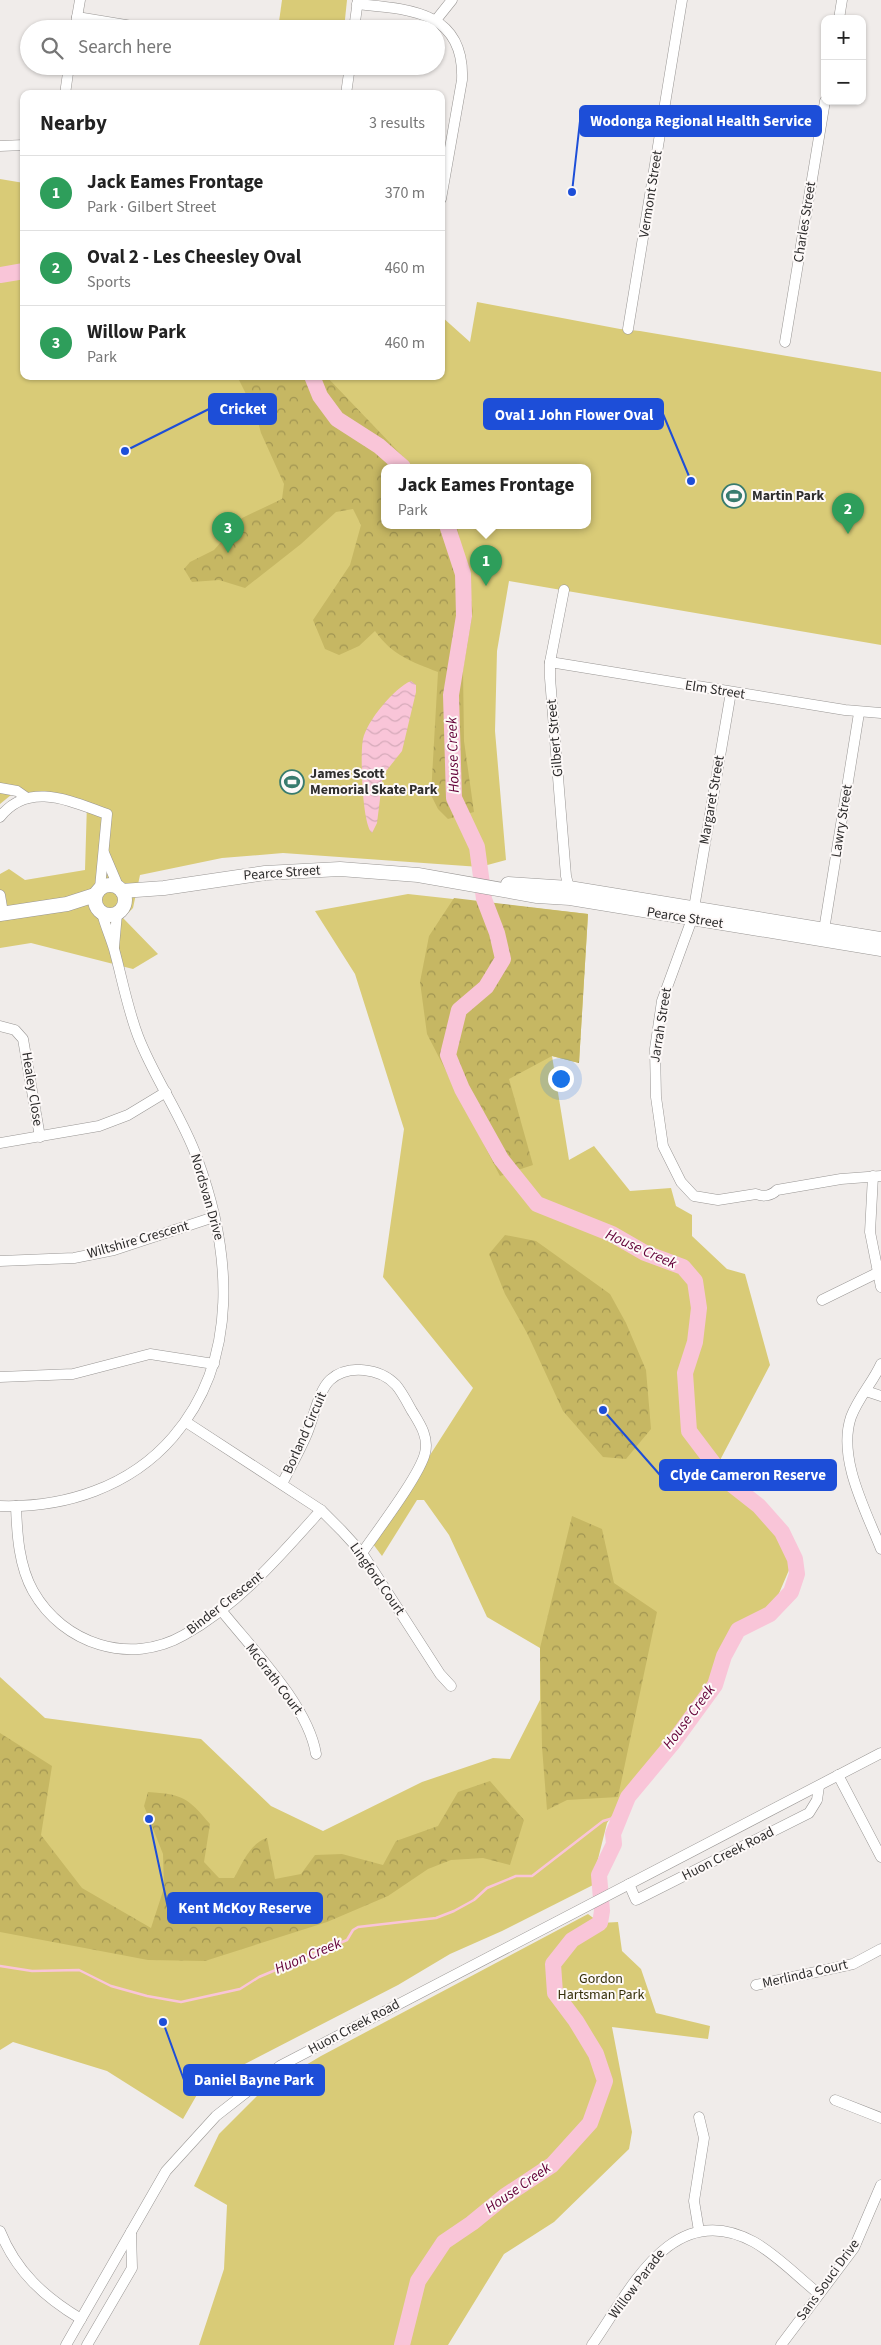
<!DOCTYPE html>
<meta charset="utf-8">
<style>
:root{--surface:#fff;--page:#f2f2f2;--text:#222;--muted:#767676;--line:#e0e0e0;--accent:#b45309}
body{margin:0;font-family:"Source Sans 3",sans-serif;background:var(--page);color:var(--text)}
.controls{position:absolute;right:15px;top:15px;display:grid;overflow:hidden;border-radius:10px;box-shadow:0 1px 4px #0004}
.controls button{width:45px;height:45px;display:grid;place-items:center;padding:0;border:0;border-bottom:1px solid var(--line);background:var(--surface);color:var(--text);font:25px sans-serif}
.you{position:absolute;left:560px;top:1078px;width:18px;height:18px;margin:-12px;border:4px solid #fff;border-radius:50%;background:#1a73e8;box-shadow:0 0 0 8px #1a73e833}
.badge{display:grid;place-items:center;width:32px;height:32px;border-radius:50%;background:var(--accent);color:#fff;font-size:16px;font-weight:700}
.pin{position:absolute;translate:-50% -41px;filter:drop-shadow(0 1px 2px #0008)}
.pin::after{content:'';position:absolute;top:26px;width:18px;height:15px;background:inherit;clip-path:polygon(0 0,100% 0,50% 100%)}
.popup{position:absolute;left:381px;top:464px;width:210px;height:65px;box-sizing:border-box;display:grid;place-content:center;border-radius:10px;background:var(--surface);filter:drop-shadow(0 1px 4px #0005);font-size:16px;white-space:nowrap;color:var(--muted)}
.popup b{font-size:19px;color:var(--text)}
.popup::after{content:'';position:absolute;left:50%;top:100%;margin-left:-10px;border:10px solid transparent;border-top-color:var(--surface)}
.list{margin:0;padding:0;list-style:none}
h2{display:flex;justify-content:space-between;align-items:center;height:65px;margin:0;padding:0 20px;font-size:21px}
h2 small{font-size:16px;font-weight:400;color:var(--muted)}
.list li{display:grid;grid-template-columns:32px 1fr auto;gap:15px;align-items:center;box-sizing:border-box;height:75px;padding:0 20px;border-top:1px solid var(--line)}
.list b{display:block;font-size:19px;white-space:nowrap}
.list p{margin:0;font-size:16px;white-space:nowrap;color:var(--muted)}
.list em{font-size:16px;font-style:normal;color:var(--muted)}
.icon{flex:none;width:28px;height:28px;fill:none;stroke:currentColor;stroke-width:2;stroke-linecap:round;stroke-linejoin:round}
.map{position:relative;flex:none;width:881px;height:2345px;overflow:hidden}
.search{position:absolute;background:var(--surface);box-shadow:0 1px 4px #0004;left:20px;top:20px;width:425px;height:55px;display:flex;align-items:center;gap:12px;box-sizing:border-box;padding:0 18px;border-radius:28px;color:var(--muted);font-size:19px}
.panel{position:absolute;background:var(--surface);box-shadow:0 1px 4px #0004;left:20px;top:90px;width:425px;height:290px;border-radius:10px}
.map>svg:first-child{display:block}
.green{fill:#d9cb77;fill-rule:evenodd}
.forest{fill:url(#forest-crowns)}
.water{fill:url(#water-waves)}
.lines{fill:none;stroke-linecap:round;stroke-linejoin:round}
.stream{stroke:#f9c5d8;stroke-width:2.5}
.river{stroke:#f9c5d8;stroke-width:16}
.minor-casing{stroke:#999694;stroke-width:11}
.major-casing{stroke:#999694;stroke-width:15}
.minor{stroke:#fff;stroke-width:10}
.major{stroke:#fff;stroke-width:14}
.labels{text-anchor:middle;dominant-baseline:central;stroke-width:4;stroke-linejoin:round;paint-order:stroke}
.street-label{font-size:14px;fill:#2e2d2d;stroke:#fdf9f8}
.poi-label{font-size:14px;font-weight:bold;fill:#2e2d2d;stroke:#fdf9f8;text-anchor:start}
.park-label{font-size:14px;fill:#352f09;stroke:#fdf9f8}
.water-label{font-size:15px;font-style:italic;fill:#640038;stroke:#fdf9f8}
.leader{fill:none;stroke:#1d4ed8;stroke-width:2}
.callout-dot{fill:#1d4ed8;stroke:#fdf9f8;stroke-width:2}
.callout{fill:#1d4ed8;stroke:#1d4ed8;stroke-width:2}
.callout-label{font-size:15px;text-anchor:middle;font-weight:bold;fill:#fff}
</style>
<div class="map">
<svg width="881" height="2345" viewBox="0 0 881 2345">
<defs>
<pattern id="forest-crowns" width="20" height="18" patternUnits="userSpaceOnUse" patternTransform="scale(1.25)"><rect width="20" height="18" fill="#c6b763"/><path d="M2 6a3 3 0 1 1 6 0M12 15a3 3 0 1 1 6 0" fill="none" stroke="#a19552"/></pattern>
<pattern id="water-waves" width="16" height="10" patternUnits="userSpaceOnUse" patternTransform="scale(1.25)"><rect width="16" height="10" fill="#f9c5d8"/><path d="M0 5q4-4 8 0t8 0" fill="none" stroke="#d6aaba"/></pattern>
</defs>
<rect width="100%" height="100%" fill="#f0ecea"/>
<g class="green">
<polygon points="282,0 347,0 344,29 278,29"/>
<path d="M0,179L24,183V376H441V316L470,342L477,302L620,329L640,331L881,372V645L509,581L497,651L495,731L506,860L480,867L283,853L222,858L140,875L133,908L123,918L158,954L133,969L31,943L0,948V874L9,869L25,880L85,870L87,803L11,795L0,804ZM385,467H587V525H385Z"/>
<polygon points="408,894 588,914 579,1063 552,1056 569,1160 594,1146 630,1191 671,1188 676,1206 692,1215 692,1236 727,1269 745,1274 770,1365 718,1464 743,1499 767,1521 789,1551 792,1563 774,1605 741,1635 683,1725 655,1756 607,1823 595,1871 597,1883 502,1931 450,1954 398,1985 202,2086 183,2119 107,2071 13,2042 0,2050 0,1677 45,1718 201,1739 271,1806 323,1831 422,1782 493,1758 510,1759 540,1700 540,1648 487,1617 449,1535 424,1500 417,1500 382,1556 373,1544 473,1388 383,1277 404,1129 355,974 315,911"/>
<polygon points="588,1914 600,1923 618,1922 622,1951 641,1969 656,2013 710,2026 708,2039 612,2027 632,2132 629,2149 554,2222 504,2254 448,2345 199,2345 224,2269 227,2205 194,2186 219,2134 262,2091 321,2056"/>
</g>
<g class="forest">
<path d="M237,376H326L413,467H385V525H457L473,611L463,670L464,741L474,812L448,819L438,809L431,795L438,672C412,662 392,655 375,631L359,646L339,655L325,649L313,620L350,565L361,525L353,509L336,512L301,544L245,588L219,580L192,582L184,569L190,562L214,550L242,518L282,499L284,484L261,433L256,414Z"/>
<polygon points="454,898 588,914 579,1063 552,1056 509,1079 533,1165 500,1176 427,1034 420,982 429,936"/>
<polygon points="505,1235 536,1241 610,1294 626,1323 646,1370 651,1429 626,1459 603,1457 563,1411 527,1333 505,1294 489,1254"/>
<polygon points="572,1516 602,1529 614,1583 657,1612 618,1797 567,1800 547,1810 542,1747 540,1648"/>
<path d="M0,1733L52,1766L41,1835L82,1888L151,1928L164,1888L163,1854L144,1806L148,1792C183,1794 188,1798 210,1824L204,1862L219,1878H234C242,1864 250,1843 267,1838L275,1879L301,1874L315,1855L342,1854L383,1865L396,1841L438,1826L458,1792L490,1781L524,1820L510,1865L483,1858L451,1860L428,1869L388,1896L327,1922L205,1961L148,1960L0,1932Z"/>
</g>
<path class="water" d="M411,681L416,685V692L402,751L383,775L377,823L372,833C362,825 360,753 363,739C367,721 394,688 411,681Z"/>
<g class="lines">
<polyline class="stream" points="0,1966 32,1971 79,1970 111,1986 147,1996 181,2002 240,1989 259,1977 347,1940 353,1930 358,1927 436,1918 454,1911 474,1900 487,1888 516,1876 532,1876 603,1821 620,1816"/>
<g class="river">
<polyline points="0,275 24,271"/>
<polyline points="312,376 320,396 337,419 379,446 403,467"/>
<polyline points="402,2345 418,2281 444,2242 472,2223 505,2196 552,2165 590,2123 605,2081 596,2054 576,2021 555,1993 553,1964 572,1940 600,1923 602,1911 599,1875 614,1844 613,1834 628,1797 672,1744 715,1685 724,1656 738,1630 770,1614 791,1592 797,1574 795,1559 782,1532 759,1506 726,1480 689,1431 685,1373 695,1342 699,1308 695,1281 683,1267 645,1253 612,1234 537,1204 501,1159 462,1089 448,1055 459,1010 486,987 503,959 497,933 484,899 477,847 454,798 451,695 464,616 463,574 447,525"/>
</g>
<g class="minor-casing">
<g id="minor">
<path d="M357,4C409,9 465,11 462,80L441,199"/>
<polyline points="77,17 150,29"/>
<polyline points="839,19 842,0"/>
<polyline points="436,20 452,0"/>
<polyline points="75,29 80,0"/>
<polyline points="354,29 358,0"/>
<polyline points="65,94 69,66"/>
<polyline points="346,94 350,66"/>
<polyline points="0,146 24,145"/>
<polyline points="628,329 682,0"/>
<polyline points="785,342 825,101"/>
<polyline points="564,590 550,662 550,678 566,876 569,888"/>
<polyline points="550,662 845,710 881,713"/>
<polyline points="0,788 17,791 27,798"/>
<path d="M0,817C29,780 72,802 107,814L100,888"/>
<polyline points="104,853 118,886"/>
<polyline points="0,895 3,913"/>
<polyline points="694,908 731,692"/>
<path d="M692,919L662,1001L655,1049L656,1097L663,1146L681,1182L694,1196L718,1200L756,1194C763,1197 771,1196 777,1190L841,1179L881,1176"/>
<polyline points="824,930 859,713"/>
<polyline points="114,947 117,913"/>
<polyline points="0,1026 15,1030 23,1039 40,1137"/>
<polyline points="0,1143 99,1126 128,1115 166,1092"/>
<polyline points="873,1176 870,1232 881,1287"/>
<polyline points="0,1261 74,1258 114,1250 214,1217"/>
<polyline points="822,1300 877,1273"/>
<path d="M881,1364C873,1382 858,1398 851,1417C837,1458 866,1511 881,1549"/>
<polyline points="0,1377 73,1374 150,1354 214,1364"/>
<polyline points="866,1391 881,1396"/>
<polyline points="186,1422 321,1510 342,1531 362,1553 440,1674 451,1686"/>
<path d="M282,1484C290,1468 299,1452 306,1436C313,1421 318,1391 330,1380C348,1364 380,1368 396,1385C402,1392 407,1402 412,1411C420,1424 429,1437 425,1453C420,1475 377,1531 362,1553"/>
<path d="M0,1506C65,1508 130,1487 173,1437C241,1358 231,1250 197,1158C182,1116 154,1078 138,1036C127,1007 122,978 114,949C110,936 105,925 102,913"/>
<path d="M16,1506C17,1535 19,1566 33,1591C63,1644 130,1666 184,1635C238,1605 280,1556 321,1510"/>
<path d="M221,1610C252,1649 308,1705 316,1754"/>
<polyline points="838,1775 881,1857"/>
<polyline points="629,1884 636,1900 809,1813 817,1800 819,1786"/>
<polyline points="756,1985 853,1964 881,1949"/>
<polyline points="835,2100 881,2118"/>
<path d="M0,2231C16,2271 44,2297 81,2319"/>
<polyline points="699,2231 694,2201 704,2138 699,2117"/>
<polyline points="66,2345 166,2171 216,2116 280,2066 881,1753"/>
<polyline points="87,2345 132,2268 131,2232"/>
<path d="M592,2345C630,2291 672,2197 754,2242C777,2255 798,2277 819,2294"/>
<polyline points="781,2345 854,2248 881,2185"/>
</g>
</g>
<g class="major-casing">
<g id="major">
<polyline points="508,884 569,888 881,939"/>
<circle cx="110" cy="900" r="15"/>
<polyline points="122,891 164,888 265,873 340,869 418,875 537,896 570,898 881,949"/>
<polyline points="0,914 67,904 95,895"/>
</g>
</g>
<use href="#minor" class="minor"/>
<use href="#major" class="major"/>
</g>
<defs>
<g id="stadium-ring" transform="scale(1.25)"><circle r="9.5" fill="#fdf9f8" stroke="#387b6e" stroke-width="1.5"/><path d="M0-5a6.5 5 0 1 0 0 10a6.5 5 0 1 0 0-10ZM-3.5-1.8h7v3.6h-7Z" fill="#387b6e"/></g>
</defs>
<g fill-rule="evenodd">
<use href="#stadium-ring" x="734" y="496"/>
<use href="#stadium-ring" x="292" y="782"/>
</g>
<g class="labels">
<g class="street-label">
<text transform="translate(651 194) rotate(-81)">Vermont Street</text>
<text transform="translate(805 222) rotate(-81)">Charles Street</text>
<text transform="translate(715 690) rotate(9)">Elm Street</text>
<text transform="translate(555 738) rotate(-95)">Gilbert Street</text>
<text transform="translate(712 800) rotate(-80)">Margaret Street</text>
<text transform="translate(842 821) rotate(-81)">Lawry Street</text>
<text transform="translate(282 873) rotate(-4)">Pearce Street</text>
<text transform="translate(685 918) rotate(9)">Pearce Street</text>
<text transform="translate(661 1025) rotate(-81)">Jarrah Street</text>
<text transform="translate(32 1089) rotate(81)">Healey Close</text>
<text transform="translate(207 1197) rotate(74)">Nordsvan Drive</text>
<text transform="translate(138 1240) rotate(-16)">Wiltshire Crescent</text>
<text transform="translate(305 1433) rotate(-66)">Borland Circuit</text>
<text transform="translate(377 1579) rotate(55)">Lingford Court</text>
<text transform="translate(225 1603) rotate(-38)">Binder Crescent</text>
<text transform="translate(274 1679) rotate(53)">McGrath Court</text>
<text transform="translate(728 1854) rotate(-27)">Huon Creek Road</text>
<text transform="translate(805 1974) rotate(-13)">Merlinda Court</text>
<text transform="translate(354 2027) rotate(-28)">Huon Creek Road</text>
<text transform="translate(828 2280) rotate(-54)">Sans Souci Drive</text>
<text transform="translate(637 2284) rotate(-53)">Willow Parade</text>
</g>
<g class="poi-label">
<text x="752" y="496">Martin Park</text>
<text x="310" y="774">James Scott<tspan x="310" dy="16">Memorial Skate Park</tspan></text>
</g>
<g class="park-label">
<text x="601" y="1979">Gordon<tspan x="601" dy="16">Hartsman Park</tspan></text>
</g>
<g class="water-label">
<text transform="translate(453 755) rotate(-92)">House Creek</text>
<text transform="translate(641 1249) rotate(24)">House Creek</text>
<text transform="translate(689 1717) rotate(-53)">House Creek</text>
<text transform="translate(308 1956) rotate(-23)">Huon Creek</text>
<text transform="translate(518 2188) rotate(-35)">House Creek</text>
</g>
</g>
<path class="leader" d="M572 192L580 121M125 451L209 409M691 481L663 414M603 1410L660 1475M149 1819L168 1908M163 2022L184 2080"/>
<g class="callout-dot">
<circle cx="572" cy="192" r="5"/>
<circle cx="125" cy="451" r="5"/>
<circle cx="691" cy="481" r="5"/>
<circle cx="603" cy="1410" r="5"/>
<circle cx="149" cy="1819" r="5"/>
<circle cx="163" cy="2022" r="5"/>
</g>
<g class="callout">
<rect x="580" y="106" width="241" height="30" rx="5"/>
<rect x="209" y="394" width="67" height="30" rx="5"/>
<rect x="484" y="399" width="179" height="30" rx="5"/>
<rect x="660" y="1460" width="176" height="30" rx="5"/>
<rect x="168" y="1893" width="154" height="30" rx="5"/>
<rect x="184" y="2065" width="140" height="30" rx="5"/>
</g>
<g class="callout-label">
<text x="701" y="126">Wodonga Regional Health Service</text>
<text x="243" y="414">Cricket</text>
<text x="574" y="420">Oval 1 John Flower Oval</text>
<text x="748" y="1480">Clyde Cameron Reserve</text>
<text x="245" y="1913">Kent McKoy Reserve</text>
<text x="254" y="2085">Daniel Bayne Park</text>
</g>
</svg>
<div class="controls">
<button>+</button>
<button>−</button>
</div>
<div class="you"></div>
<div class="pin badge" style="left:486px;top:586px;background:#2e9e5b">1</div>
<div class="popup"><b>Jack Eames Frontage</b>Park</div>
<div class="pin badge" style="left:848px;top:534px;background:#2e9e5b">2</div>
<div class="pin badge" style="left:228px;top:553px;background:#2e9e5b">3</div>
<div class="search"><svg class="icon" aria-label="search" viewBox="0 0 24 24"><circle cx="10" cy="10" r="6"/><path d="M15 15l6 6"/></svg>Search here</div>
<section class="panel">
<h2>Nearby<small>3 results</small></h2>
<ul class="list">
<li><span class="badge" style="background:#2e9e5b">1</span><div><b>Jack Eames Frontage</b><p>Park · Gilbert Street</p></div><em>370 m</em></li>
<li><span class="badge" style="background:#2e9e5b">2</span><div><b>Oval 2 - Les Cheesley Oval</b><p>Sports</p></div><em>460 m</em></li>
<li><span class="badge" style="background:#2e9e5b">3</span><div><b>Willow Park</b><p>Park</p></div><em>460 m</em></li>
</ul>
</section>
</div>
